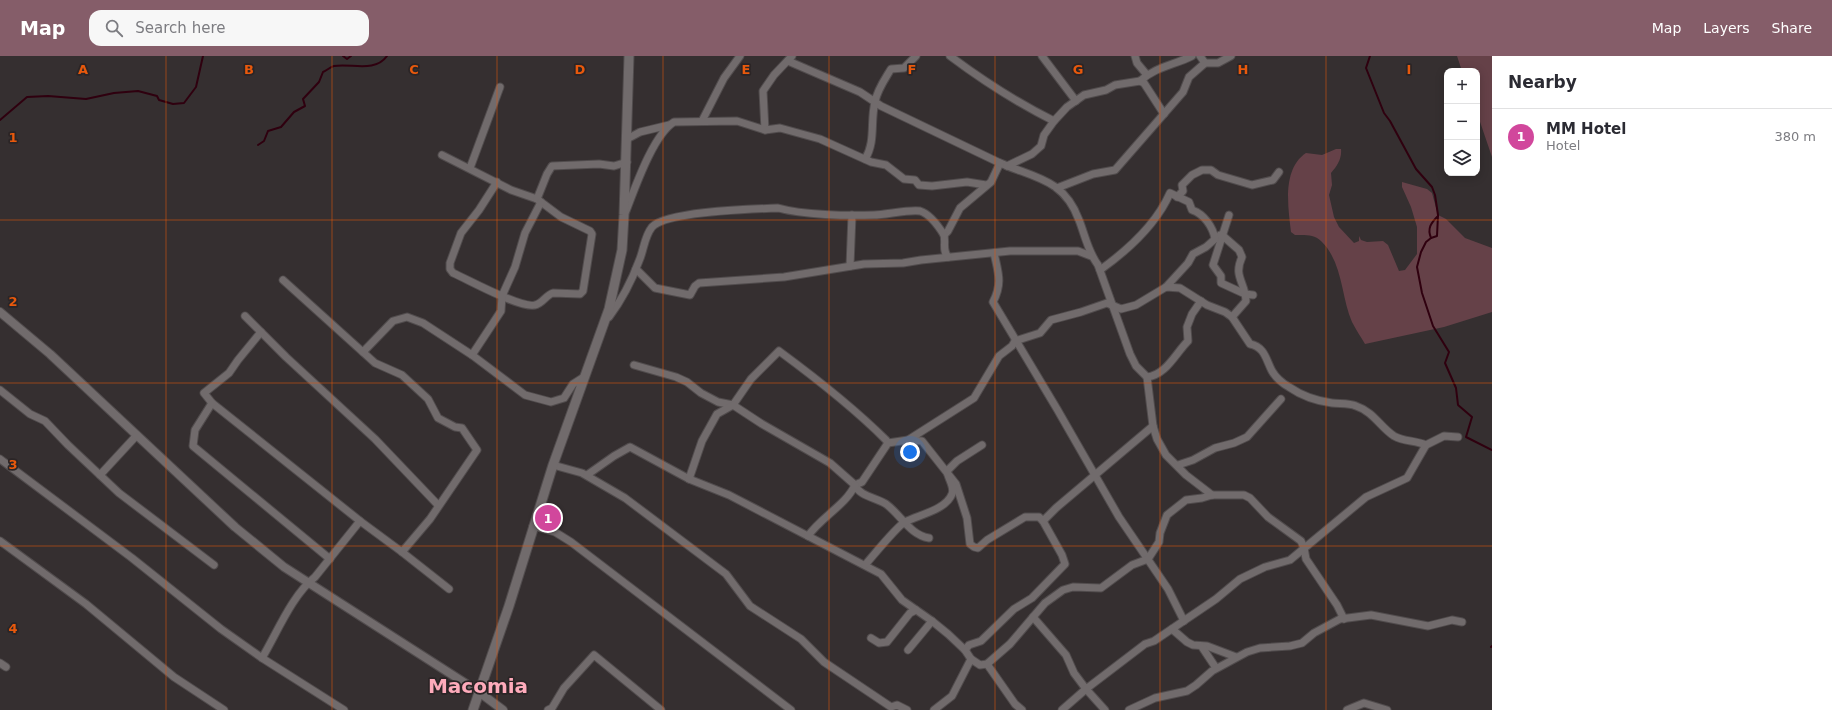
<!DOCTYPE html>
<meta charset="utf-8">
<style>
:root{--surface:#fff;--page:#f7f7f7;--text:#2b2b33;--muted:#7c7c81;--line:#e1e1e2;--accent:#855d69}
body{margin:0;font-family:"DejaVu Sans",sans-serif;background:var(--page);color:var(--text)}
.controls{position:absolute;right:12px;top:12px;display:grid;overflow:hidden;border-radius:8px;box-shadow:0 2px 10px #0003}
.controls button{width:36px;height:36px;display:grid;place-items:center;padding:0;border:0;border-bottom:1px solid var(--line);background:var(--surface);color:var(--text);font:20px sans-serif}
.you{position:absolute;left:910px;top:396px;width:14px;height:14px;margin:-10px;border:3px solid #fff;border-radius:50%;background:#1a73e8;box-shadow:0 0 0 6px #1a73e833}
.badge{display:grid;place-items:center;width:26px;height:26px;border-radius:50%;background:var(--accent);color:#fff;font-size:13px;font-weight:700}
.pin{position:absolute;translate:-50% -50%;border:2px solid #fff;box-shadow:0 1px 4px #0006}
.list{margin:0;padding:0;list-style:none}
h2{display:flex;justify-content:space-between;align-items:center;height:52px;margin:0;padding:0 16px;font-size:17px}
h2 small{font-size:13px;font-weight:400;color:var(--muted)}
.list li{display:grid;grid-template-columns:26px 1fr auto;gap:12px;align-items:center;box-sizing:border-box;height:56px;padding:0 16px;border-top:1px solid var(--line)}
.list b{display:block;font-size:15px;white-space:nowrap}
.list p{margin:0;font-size:13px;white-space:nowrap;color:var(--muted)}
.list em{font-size:13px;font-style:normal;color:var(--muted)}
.icon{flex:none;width:22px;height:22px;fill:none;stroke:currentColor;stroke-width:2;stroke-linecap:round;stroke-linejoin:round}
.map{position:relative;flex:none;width:1492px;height:654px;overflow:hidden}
header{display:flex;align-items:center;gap:24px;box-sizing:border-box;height:56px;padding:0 20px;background:var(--accent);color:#fff}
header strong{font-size:19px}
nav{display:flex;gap:22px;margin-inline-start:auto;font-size:14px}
.search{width:280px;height:36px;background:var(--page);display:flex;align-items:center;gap:10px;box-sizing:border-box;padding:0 14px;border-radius:12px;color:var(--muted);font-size:15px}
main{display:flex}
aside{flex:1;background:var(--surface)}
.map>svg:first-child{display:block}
.green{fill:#654148}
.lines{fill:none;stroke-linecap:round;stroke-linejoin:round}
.stream{stroke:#2f000f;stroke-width:2}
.minor-casing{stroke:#514c4d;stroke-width:9}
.tertiary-casing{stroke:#514c4d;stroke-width:10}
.secondary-casing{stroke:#514c4d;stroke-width:11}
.minor{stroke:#716b6c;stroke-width:7}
.tertiary{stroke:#716b6c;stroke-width:8}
.secondary{stroke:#716b6c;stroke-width:9}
.grid{fill:none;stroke:#e8590c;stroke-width:1;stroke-opacity:0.55}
.labels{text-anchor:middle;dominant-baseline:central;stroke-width:3.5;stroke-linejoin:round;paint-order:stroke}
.town-label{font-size:20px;font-weight:bold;fill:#feabbb;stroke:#2b2526}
.grid-label{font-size:13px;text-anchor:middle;font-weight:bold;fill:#e8590c;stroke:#2b2526;stroke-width:3.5;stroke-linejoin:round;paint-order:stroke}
</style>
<header>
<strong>Map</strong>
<div class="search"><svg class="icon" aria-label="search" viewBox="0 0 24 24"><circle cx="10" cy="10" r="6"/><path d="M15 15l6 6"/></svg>Search here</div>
<nav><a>Map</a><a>Layers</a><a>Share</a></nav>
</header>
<main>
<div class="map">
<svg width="1492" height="654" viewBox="0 0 1492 654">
<rect width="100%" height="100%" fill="#352f30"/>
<g class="green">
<polygon points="1457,0 1492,0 1492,101 1477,57 1477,15 1462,15"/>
<path d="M1336,93H1341C1342,103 1337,110 1331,117L1332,129L1329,139L1334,161L1339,171L1354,187L1359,185V180L1361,184L1367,186L1383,185L1388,189L1399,215L1405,214L1417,198V171L1411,151L1402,131V126L1427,133L1432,137L1438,159L1446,163L1465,182L1492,192V256L1444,271L1365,288C1361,281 1356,274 1352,266C1341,241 1343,206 1321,185C1314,178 1305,179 1295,179L1291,176C1288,151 1282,113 1306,97L1322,99Z"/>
</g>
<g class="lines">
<g class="stream">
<polyline points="343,0 347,3 351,0"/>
<polyline points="1370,0 1366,12 1384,57 1390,65 1416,113 1432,131 1435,139 1438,159 1437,180 1431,182 1426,186 1421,196 1417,211 1422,237 1433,270 1449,296 1445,307 1456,332 1458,349 1472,361 1466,381 1492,394"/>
<polyline points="0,64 27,41 48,40 86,43 114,37 138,35 157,40 159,44 173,48 184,47 196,31 203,0"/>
<path d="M258,89L264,85L268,75L281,71L294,56L305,50L303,43L319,26L323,16C326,15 330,11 334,10C351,7 375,17 387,0"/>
<path d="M1431,182C1427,172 1431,167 1438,160"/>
<polyline points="1491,591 1492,590"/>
</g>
<g class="minor-casing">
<g id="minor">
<path d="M950,0C982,24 1018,47 1054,65"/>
<polyline points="1042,0 1076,45"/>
<polyline points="1135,0 1137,7 1147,19"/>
<polyline points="1200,0 1205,7"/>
<polyline points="788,5 860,36 881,50 1000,107 991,126 960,152 948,175 944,179"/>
<path d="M1140,25C1155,11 1174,9 1192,0"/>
<polyline points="702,65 724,22 740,0"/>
<polyline points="765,74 763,35 774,19 792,0"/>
<polyline points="627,83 640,76 669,69"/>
<path d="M442,99L511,134L537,143L561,161L590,175L592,178L583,235L580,238L553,237C546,239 542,248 535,249C521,253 469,224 453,217L450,213V207L461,177L479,154L497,126"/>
<path d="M865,103C876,86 870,65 875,46C877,34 885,23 891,13L904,12L916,0"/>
<path d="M1000,107C1035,122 1064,123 1079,164C1085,179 1088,196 1098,209L1130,298L1136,310L1147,321L1153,370L1157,383L1166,399L1186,419L1212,439"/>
<polyline points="1007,110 1032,98 1041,90 1044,79 1054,65 1067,51 1084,39 1106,34 1115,29 1140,25 1144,27 1164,58"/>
<polyline points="470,112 500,31"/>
<polyline points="1057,132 1093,118 1115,114 1183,36 1189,21 1205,7 1218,7 1231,0"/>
<polyline points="1177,141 1183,135 1182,129 1192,119 1202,114 1211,114 1218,119 1252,129 1273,124 1279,116"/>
<polyline points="537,143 547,118 552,110 599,108 614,110 627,106"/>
<polyline points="541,146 525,177 515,211 502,240 501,255 472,299 525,339 551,346 564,342 573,328 584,321"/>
<path d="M626,155C635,132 653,79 674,66L737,65L765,74L780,72L820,83L871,106L886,109L904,123L915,124L919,129L932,130L967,126L986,129"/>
<polyline points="1229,159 1213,209 1221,220 1221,227 1245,238 1253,239"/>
<path d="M1220,179L1223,180L1239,194L1242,201C1233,221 1245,225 1246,245L1232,261"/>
<path d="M994,197C998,216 1003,227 993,246L1057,353L1119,461L1168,533L1184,565"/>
<polyline points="850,210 852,159"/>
<polyline points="636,213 655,232 690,239 695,230 699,227 784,221 864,208 903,207 921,204 1010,195 1078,195 1091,200"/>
<path d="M1100,214C1128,194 1156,169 1170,137L1189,146L1192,154C1204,158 1213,171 1215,183L1206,191L1193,198L1188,207L1166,231"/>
<polyline points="283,224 375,307 402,319 428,343 438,362 455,371 462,372 477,394 430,463 402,496 449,533"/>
<polyline points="245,260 286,301 375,383 438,449"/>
<path d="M609,261C621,245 632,224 639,205C644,194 644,181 652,171C667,155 755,153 778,152C803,159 847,160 874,159C885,159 910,153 920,155C930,158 939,171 944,179C946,187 942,194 948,201"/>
<polyline points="261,276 238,304 229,317 204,337 212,347 360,465 402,496"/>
<polyline points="363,296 393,265 407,261 423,267 472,299"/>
<path d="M634,309L676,321L687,326L701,337L718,346L733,349L751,323L779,295C817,323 853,351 886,384L888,387"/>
<path d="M1147,321C1166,319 1175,298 1188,285L1187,271L1192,258L1201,245"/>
<polyline points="0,334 30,358 45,365 68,389 119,437 214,509"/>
<polyline points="212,347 195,374 193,390 330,503"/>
<polyline points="908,384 922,385 956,428 967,462 970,488 974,491 978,492 987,484 1025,461 1039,461 1043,465 1062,499 1065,508 1032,542 1014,553 981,585 969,589 965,594"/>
<polyline points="0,403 132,502 221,573 262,602 344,654"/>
<polyline points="553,409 582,417 625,442 726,518 750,550 801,583 824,606 891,651 897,649 907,654"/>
<polyline points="1178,409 1193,404 1215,392 1234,387 1247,381 1281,343"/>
<polyline points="100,419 137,379"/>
<polyline points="587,419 614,400 630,391 689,423 729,439 881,518 902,544 932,565 948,578 965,594 971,603"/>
<path d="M689,423L702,385L717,358L733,349L762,368L830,407L855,429L862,426L888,387L908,384L974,342L999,300L1012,290L1015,285L1040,277L1051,264L1081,256L1107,247L1121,253L1136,249L1166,231L1180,232L1207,249L1225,256L1232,261L1250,288C1265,291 1266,304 1272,315C1276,322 1282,327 1289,331C1302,340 1317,345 1332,347C1339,348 1349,347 1356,350C1374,356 1380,371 1394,380C1404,386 1415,384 1426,389"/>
<path d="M855,429C859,440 877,442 886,448C901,459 910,479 929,482"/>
<polyline points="1043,465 1056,452 1153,370"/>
<polyline points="533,470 555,476 571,486 791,654"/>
<path d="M808,480C821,461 846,449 855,429"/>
<polyline points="0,485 86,548 174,621 224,654"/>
<path d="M865,509C873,500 897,470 905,466C918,459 946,454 952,438C955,431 948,423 947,415L957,405L982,389"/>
<polyline points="1033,561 1066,599 1074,617 1086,633 1105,654"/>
<polyline points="1172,573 1187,586 1193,589 1207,590 1236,601"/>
<polyline points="871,582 879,587 887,586 910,557 916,554"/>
<polyline points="1202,591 1216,612"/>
<polyline points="908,594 932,565"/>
<path d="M262,602C277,577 292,539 315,521L360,465"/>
<polyline points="0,607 6,611"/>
<polyline points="987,608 1015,648 1022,654"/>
<polyline points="548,654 552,652 564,632 594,599 661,654"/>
<polyline points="934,654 952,640 971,603 980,609 987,608 1010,588 1045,547 1063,534 1073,531 1101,532 1132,509 1148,503 1159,486 1160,477 1167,459 1186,444 1202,442 1212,439 1244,439 1250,442 1268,461 1301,485 1304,492 1306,503 1337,549 1344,563"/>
<polyline points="1062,654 1086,633 1145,588 1154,585 1216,543 1240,523 1265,511 1290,504 1366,441 1407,422 1426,389 1444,380 1458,381"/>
<polyline points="1129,654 1155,642 1187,635 1196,629 1212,615 1247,596 1260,592 1290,590 1302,587 1314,577 1340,563 1371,559 1428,570 1452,564 1462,566"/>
<polyline points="1347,654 1364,647 1387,654"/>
</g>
</g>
<g class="tertiary-casing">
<polyline id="tertiary" points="0,256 50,298 235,471 284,511 479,636 503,654"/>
</g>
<g class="secondary-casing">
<polyline id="secondary" points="473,654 509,550 553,409 609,253 622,194 624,159 629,0"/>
</g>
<use href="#minor" class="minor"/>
<use href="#tertiary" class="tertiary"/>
<use href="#secondary" class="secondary"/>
</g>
<path class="grid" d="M166,0V654M332,0V654M497,0V654M663,0V654M829,0V654M995,0V654M1160,0V654M1326,0V654M0,164H1492M0,327H1492M0,490H1492"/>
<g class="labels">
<g class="town-label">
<text x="478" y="630">Macomia</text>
</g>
</g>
<g class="grid-label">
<text x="83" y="18">A</text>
<text x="249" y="18">B</text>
<text x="414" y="18">C</text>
<text x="580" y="18">D</text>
<text x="746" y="18">E</text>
<text x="912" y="18">F</text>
<text x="1078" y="18">G</text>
<text x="1243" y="18">H</text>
<text x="1409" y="18">I</text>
<text x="13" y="86">1</text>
<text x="13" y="250">2</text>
<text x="13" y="413">3</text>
<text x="13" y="577">4</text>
</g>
</svg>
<div class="controls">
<button>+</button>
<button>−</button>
<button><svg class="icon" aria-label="layers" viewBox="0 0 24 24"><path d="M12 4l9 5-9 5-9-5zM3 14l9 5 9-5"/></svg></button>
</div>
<div class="you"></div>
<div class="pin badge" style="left:548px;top:462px;background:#d1479c">1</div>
</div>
<aside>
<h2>Nearby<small></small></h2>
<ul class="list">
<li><span class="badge" style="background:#d1479c">1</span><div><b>MM Hotel</b><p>Hotel</p></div><em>380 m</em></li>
</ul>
</aside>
</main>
